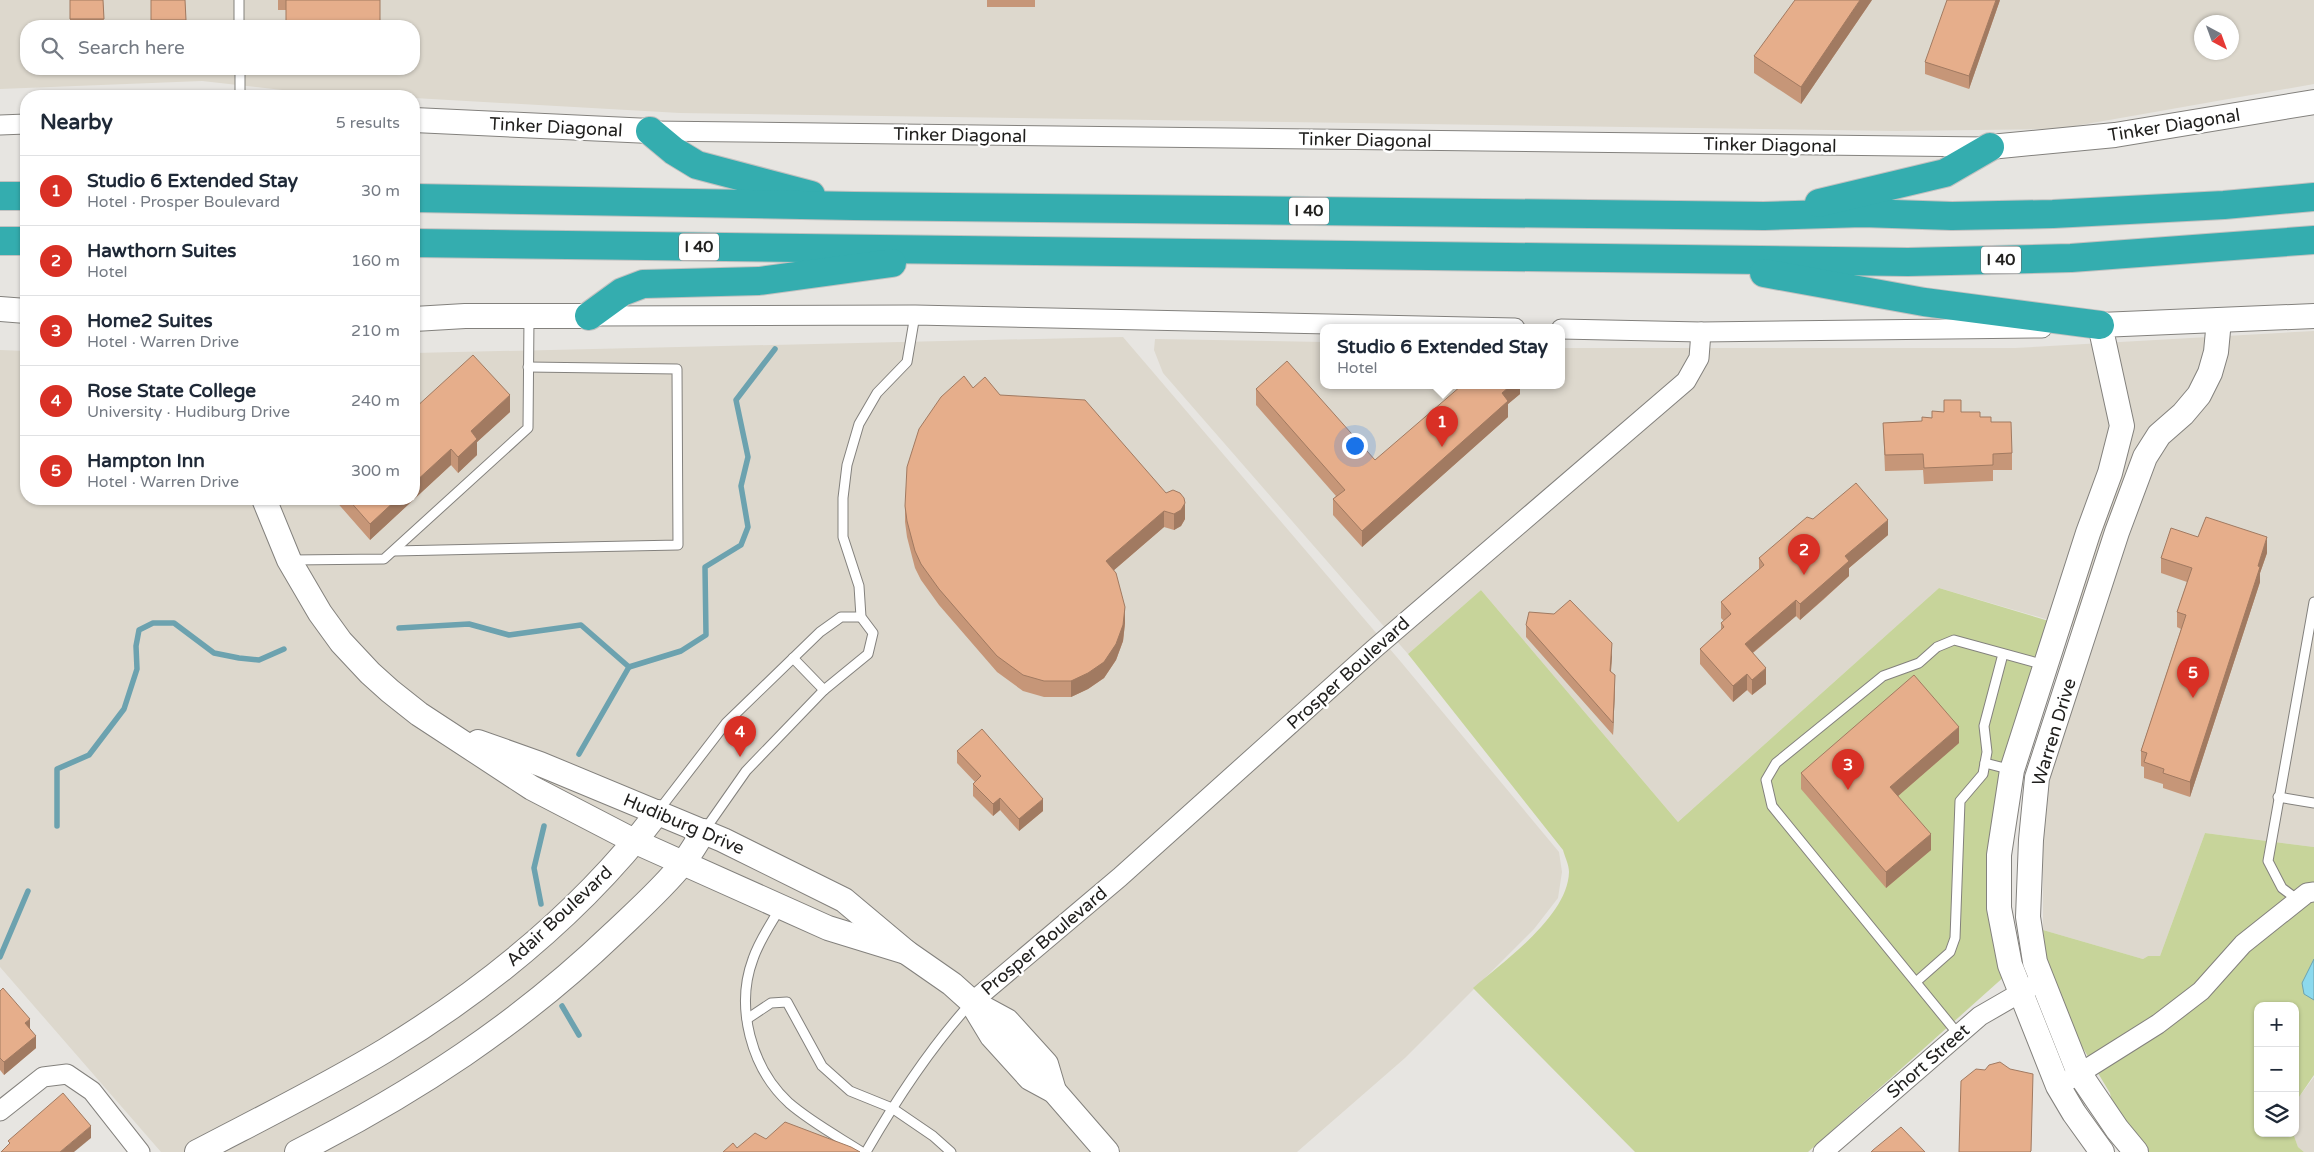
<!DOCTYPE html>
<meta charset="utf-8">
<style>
:root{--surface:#fff;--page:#f6f6f7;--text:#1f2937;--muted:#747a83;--line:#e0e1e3;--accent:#d93025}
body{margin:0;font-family:"Varela Round",sans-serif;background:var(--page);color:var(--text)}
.controls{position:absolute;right:15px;bottom:15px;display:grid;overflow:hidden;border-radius:10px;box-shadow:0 1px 4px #0004}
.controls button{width:45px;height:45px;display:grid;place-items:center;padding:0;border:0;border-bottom:1px solid var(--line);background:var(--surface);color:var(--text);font:25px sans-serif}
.compass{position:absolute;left:2194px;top:15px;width:45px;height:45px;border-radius:50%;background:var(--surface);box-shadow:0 1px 4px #0004;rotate:139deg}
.you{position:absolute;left:1354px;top:445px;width:18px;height:18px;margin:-12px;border:4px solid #fff;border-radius:50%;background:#1a73e8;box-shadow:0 0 0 8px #1a73e833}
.badge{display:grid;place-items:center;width:32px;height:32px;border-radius:50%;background:var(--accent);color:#fff;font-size:16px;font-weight:700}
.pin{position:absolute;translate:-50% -41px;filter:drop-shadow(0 1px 2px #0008)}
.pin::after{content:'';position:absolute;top:26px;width:18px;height:15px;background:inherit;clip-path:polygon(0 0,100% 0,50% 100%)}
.popup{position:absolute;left:1320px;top:324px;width:245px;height:65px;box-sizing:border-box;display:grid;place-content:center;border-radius:10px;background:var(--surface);filter:drop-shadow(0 1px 4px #0005);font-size:16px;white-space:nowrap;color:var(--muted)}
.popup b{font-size:19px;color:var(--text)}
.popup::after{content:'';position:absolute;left:50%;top:100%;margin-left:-10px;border:10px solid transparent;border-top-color:var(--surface)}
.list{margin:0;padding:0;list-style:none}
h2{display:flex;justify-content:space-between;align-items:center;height:65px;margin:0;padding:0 20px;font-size:21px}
h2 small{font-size:16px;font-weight:400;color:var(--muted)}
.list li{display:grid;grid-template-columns:32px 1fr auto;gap:15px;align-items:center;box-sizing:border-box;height:70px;padding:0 20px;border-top:1px solid var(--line)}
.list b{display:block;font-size:19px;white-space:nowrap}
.list p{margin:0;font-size:16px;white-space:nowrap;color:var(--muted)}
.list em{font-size:16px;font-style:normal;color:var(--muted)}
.icon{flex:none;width:28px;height:28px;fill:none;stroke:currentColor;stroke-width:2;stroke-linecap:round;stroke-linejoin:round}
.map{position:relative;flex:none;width:2314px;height:1152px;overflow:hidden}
.search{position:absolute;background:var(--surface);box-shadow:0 1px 4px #0004;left:20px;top:20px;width:400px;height:55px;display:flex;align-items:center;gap:12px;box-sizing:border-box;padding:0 18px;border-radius:20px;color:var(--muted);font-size:19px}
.panel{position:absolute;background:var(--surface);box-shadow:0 1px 4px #0004;left:20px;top:90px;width:400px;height:415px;border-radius:20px}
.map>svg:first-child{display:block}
.built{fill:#ddd8cd;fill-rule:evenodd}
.green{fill:#c7d49a}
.water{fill:#8cd9ed;stroke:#6ca2af}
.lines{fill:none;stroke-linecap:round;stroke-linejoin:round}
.stream{stroke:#6ca2af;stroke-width:5.5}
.service-casing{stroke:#83817d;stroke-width:11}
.minor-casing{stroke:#83817d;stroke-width:21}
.tertiary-casing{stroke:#83817d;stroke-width:26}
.motorway-casing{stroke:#c1c1c0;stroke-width:30}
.service{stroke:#fff;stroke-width:9}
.minor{stroke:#fff;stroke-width:19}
.tertiary{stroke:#fff;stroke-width:24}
.motorway{stroke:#34adaf;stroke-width:28}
.wall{fill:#c69678}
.shaded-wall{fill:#a17a61}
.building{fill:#e6ae8b;stroke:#a17a61}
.labels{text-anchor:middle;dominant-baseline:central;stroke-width:5;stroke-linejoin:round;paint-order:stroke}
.shield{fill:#fff;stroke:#646362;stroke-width:1}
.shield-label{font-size:16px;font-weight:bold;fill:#21201e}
.street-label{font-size:18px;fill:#21201e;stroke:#fff}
</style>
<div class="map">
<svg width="2314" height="1152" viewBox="0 0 2314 1152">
<rect width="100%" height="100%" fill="#e7e5e1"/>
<g class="built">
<path d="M0,0H2314V84L2058,129L1897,131L680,113L414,98V96L291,91L202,81L0,89ZM2202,22H2232V52H2202ZM26,26H414V69H26Z"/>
<polygon points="2314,331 2314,847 2205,833 2160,956 2148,956 2143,959 2043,930 2043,823 2053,762 2097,634 1939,588 1678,822 1481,590 1408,654 1163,373 1154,350 1155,339 1323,342 1323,386 1561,386 1561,348 2015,348"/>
<polygon points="1123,337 1401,662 1559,852 1562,872 1558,898 1534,929 1405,1058 1297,1152 161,1152 0,967 0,350 26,351 26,499 414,499 414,353"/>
<polygon points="2314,1077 2314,1152 2304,1152 2298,1147 2293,1133 2295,1133 2295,1108 2299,1097"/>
</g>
<g class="green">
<path d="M1939,588L2052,622L2002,791L2006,975L1808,1152H1635L1473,988C1504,961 1568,916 1569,872C1569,865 1565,857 1563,850L1408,654L1481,590L1678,822Z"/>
<polygon points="2205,833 2314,847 2314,1075 2299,1097 2295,1108 2295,1006 2258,1006 2258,1133 2293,1133 2298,1147 2304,1152 2149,1152 2114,1113 2110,1093 2072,1030 2047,964 2043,930 2143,959 2148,956 2160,956"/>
</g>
<polygon class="water" points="2314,959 2314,1000 2304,994 2302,983"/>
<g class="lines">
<g class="stream">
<polyline points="399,628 469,624 509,635 581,625 629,667 681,651 706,635 705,567 741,545 748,527 741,486 748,457 736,400 775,349"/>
<polyline points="579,754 629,667"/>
<polyline points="57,826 57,769 89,755 124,709 137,669 136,646 139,630 153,623 174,623 214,653 239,658 259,660 284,649"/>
<polyline points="541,904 534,868 544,826"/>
<polyline points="0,957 28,891"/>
<polyline points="562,1006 579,1035"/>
</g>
<g class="service-casing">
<g id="service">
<polyline points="239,0 239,26"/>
<polyline points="240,69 240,96"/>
<polyline points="394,551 678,545 677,369 528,367"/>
<polyline points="292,560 384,559 528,428 529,318"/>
<polyline points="793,658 824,690"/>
<polyline points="1985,763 2012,770"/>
<polyline points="2278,797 2314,803"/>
<polyline points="659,810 726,723 820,632 841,617 861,617"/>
<polyline points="704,831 746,771 824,690 868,654 873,633 861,617 859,586 843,537 843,498 847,465 859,424 877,393 907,362 915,315"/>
<polyline points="2298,900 2282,888 2268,861 2314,602"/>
<path d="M780,908C771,924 759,941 753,959C735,1007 751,1068 789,1103C811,1122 837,1136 862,1152"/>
<polyline points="1916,982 1950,952 1955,938 1960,801 1983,774 1987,752 1984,726 2003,654"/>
<polyline points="747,1019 771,1003 787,1002 822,1066 850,1091 892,1108 933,1136 951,1152"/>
<polyline points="1958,1034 1772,806 1766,780 1776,763 1883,676 1919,663 1937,647 1954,640 2045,665"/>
<path d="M866,1152C896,1100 930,1048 970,1004"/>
</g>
</g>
<g class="minor-casing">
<g id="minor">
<polyline points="0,125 26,124"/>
<polyline points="650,131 1986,147"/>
<polyline points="589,316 915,315 1515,328"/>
<polyline points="1561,329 1701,332 2042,328"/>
<polyline points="972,1002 1120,877 1374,649 1686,381 1699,358 1701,332"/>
<polyline points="2069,1080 2158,1024 2201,991 2243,944 2307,893 2314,892"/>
<polyline points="0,1111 43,1077 67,1074 92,1091 140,1152"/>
<polyline points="1823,1152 1980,1016 2032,986"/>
</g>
</g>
<g class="tertiary-casing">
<g id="tertiary">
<polyline points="414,120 650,131"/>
<polyline points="1990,147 2115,135 2314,102"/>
<polyline points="0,309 26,311"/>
<polyline points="414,319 465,316 589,316"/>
<polyline points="264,499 289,560 320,613 341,642 370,673 390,691 419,714 532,788 636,842 828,928 906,952"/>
<polyline points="478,742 540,764 723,840 844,900 906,952 952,984 972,1002 1007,1021 1046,1064 1054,1091"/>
<polyline points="972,1003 992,1036 1030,1078 1054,1091 1107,1152"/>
<path d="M197,1152C260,1119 325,1087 386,1050C489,987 585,908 658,812"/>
<path d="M297,1152C414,1093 519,1024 614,933C637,911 663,888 683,863C691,853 697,842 704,831"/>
<polyline points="2102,1152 2074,1113 2058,1086 2010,965 1999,908 1999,855 2012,770 2088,533 2110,473 2122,426 2100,325 2314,316"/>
<polyline points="2136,1152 2117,1129 2079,1073 2035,962 2028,917 2031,840 2037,778 2117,532 2145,457 2159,435 2183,414 2199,395 2210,373 2216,352 2219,320"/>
</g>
</g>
<g class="motorway-casing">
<g id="motorway">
<polyline points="650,131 674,151 697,165 811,195"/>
<polyline points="0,196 26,196"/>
<polyline points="414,198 854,206 1764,216 1863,213 1952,216 2053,214 2224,205 2314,197"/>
<polyline points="1819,203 1945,173 1990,147"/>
<polyline points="0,241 26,241"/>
<polyline points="414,243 1908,262 2071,258 2314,240"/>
<polyline points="1764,273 1924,302 2100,325"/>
<polyline points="589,316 622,292 643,284 759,281 892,263"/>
</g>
</g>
<use href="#service" class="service"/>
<use href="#minor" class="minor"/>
<use href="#tertiary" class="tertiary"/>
<use href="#motorway" class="motorway"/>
</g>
<g class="wall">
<polygon points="70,0 103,0 104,26 70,26"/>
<polygon points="151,0 185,0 186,26 151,26"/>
<polygon points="278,0 380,0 380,26 286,26 286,10 278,10"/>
<rect x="987" y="0" width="48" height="7"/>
<polygon points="1872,0 1801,104 1754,73 1754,56"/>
<polygon points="2000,0 1969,89 1925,74 1925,62"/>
<polygon points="1520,386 1520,394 1508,404 1508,417 1362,547 1333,515 1333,499 1336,496 1256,405 1256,389 1375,460"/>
<polygon points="973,388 1000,395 1185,519 1181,526 1174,530 1164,527 1114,570 1125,623 1123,641 1116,660 1104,678 1088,689 1071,697 1044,697 1023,691 997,672 939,605 921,580 915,568 907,537 905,522 905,506"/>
<polygon points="1944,400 1961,412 1980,417 1991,422 2012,453 2012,470 1993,470 1993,481 1924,484 1923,470 1885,471 1883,423 1922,421 1922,417 1932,418 1944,412"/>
<polygon points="414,409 510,412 477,442 477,455 458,473 451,465 370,540 334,499 414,499"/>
<polygon points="24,411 26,411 26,438 24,428"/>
<polygon points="1813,519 1888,535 1849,568 1849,576 1823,600 1800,620 1796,616 1753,653 1766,684 1752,695 1747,690 1733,702 1700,664 1700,649 1721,631 1721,623 1724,621 1721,618 1721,602 1759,570 1759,558"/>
<polygon points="2198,537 2267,553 2260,573 2260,582 2190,797 2163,788 2163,784 2144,778 2144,767 2141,766 2141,751 2181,629 2177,627 2177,612 2187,582 2161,573 2161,558"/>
<polygon points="1526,625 1612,656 1611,671 1615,687 1613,735 1526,637"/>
<polygon points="1959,743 1898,796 1931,850 1886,888 1801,789 1801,773"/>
<polygon points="957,751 1043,811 1019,831 1000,810 993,816 973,796 973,784 975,782 957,763"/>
<polygon points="0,991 30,1029 36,1048 4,1075 0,1070"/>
</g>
<g class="shaded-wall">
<polygon points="1860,0 1872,0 1801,104 1801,87"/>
<polygon points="1996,0 2000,0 1969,89 1969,76"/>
<polygon points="1510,386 1520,386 1520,394 1508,404 1508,417 1362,547 1362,531 1502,393"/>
<polygon points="510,395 510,412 477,442 477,455 458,473 458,457 471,431"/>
<polygon points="451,449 451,465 370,540 370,524 397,499 414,499 414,483"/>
<polygon points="1185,503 1185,519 1181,526 1174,530 1174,514"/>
<polygon points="1164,511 1164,527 1106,577 1106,561"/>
<polygon points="1888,520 1888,535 1849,568 1849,576 1800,620 1800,604 1845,556"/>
<polygon points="2267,537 2267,553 2260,573 2260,582 2190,797 2190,782"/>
<polygon points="1796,600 1796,616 1745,659 1745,644"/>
<polygon points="1125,607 1125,623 1123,641 1116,660 1104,678 1088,689 1071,697 1071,681"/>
<polygon points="1612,643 1612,656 1610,683 1610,671"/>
<polygon points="1766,668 1766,684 1752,695 1752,680"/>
<polygon points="1747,674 1747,690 1733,702 1733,686"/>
<polygon points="1615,675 1615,687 1613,735 1613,723"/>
<polygon points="1959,727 1959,743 1890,803 1890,787"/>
<polygon points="1000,798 1000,810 993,816 993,804"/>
<polygon points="1043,799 1043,811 1019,831 1019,819"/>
<polygon points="1931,834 1931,850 1886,888 1886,872"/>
<polygon points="30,1019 30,1032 25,1023"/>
<polygon points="36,1036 36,1048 4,1075 4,1062"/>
<polygon points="91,1126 91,1138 74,1152 60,1152"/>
</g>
<g class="building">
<polygon points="70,0 103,0 104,19 70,19"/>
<polygon points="151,0 185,0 186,20 151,20"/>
<polygon points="286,0 380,0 380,26 286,23"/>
<polygon points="1795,0 1860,0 1801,87 1754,56"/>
<polygon points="1947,0 1996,0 1969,76 1925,62"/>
<polygon points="473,355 510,395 471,431 477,439 458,457 451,449 414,483 414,409"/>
<polygon points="1287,361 1375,460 1461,386 1510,386 1502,393 1508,401 1362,531 1333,499 1345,490 1256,389"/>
<polygon points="964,376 973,388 985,377 1000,395 1085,400 1166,493 1173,490 1180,493 1184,498 1185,503 1181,510 1174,514 1164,511 1106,561 1116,573 1125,607 1123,625 1116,644 1104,662 1088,673 1071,681 1044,681 1023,675 997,656 939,589 921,564 915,551 907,521 905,506 907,467 919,429 941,397"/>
<polygon points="1944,400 1961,400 1961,412 1980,412 1980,417 1991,417 1991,422 2011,422 2012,453 1993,454 1993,465 1924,468 1923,454 1885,455 1883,423 1922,421 1922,417 1932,418 1932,411 1944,412"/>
<polygon points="24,411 26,411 26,422"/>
<polygon points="1856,483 1888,520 1845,556 1849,561 1823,584 1800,604 1796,600 1745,644 1766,668 1752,680 1747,674 1733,686 1700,649 1724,627 1721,623 1731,614 1721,602 1764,565 1759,558 1807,517 1813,519"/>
<polygon points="348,499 397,499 370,524"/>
<polygon points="2206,517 2267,537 2258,566 2260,567 2190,782 2163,773 2164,769 2144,762 2147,753 2141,751 2186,615 2177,612 2192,568 2161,558 2171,528 2198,537"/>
<polygon points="1570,600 1612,643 1610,671 1615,675 1613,723 1526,625 1529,612 1554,614"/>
<polygon points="1914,675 1959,727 1890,787 1931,834 1886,872 1801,773"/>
<polygon points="982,729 1043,799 1019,819 1000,798 993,804 973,784 981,776 957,751"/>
<polygon points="3,988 30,1019 25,1023 36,1036 4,1062 0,1058 0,991"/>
<polygon points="2000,1062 2010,1069 2033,1074 2031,1151 2030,1152 1959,1152 1961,1081 1976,1069 1985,1070 1989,1065"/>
<polygon points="63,1093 91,1126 60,1152 1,1152 10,1143 8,1141"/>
<polygon points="785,1122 851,1147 860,1152 723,1152 733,1143 737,1148 755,1133 766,1139"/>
<polygon points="1901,1127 1925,1152 1871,1152 1873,1150"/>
</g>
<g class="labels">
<g class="shield">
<rect x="1289" y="197.5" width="40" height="27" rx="4"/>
<rect x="679" y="233.5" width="40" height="27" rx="4"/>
<rect x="1981" y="246.5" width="40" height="27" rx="4"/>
</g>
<g class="shield-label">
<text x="1309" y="211">I 40</text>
<text x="699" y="247">I 40</text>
<text x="2001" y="260">I 40</text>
</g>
<g class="street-label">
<text transform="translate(2174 125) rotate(-9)">Tinker Diagonal</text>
<text transform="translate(556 127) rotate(3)">Tinker Diagonal</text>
<text transform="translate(960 135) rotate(1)">Tinker Diagonal</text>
<text transform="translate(1365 140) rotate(1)">Tinker Diagonal</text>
<text transform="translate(1770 145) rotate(1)">Tinker Diagonal</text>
<text transform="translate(1348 673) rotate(-42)">Prosper Boulevard</text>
<text transform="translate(2054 732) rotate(-73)">Warren Drive</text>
<text transform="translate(684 824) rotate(23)">Hudiburg Drive</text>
<text transform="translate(559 916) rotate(-43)">Adair Boulevard</text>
<text transform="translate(1044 941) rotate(-40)">Prosper Boulevard</text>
<text transform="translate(1928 1061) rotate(-41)">Short Street</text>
</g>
</g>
</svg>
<div class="controls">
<button>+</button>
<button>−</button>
<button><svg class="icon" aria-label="layers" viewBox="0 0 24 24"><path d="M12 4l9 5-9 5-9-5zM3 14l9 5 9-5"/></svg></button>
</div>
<svg class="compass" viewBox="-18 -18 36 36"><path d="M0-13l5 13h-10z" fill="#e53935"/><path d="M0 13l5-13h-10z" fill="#747a83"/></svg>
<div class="you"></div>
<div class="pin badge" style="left:1442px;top:447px">1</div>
<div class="popup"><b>Studio 6 Extended Stay</b>Hotel</div>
<div class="pin badge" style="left:1804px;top:575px">2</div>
<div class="pin badge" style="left:1848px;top:790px">3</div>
<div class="pin badge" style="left:740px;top:757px">4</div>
<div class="pin badge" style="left:2193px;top:698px">5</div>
<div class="search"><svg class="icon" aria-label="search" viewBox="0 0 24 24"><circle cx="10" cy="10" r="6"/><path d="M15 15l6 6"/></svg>Search here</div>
<section class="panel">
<h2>Nearby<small>5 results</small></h2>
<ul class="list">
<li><span class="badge">1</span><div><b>Studio 6 Extended Stay</b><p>Hotel · Prosper Boulevard</p></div><em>30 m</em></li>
<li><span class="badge">2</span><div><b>Hawthorn Suites</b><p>Hotel</p></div><em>160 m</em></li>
<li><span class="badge">3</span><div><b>Home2 Suites</b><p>Hotel · Warren Drive</p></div><em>210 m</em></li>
<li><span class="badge">4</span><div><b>Rose State College</b><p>University · Hudiburg Drive</p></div><em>240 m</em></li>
<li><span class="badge">5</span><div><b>Hampton Inn</b><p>Hotel · Warren Drive</p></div><em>300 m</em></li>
</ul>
</section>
</div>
